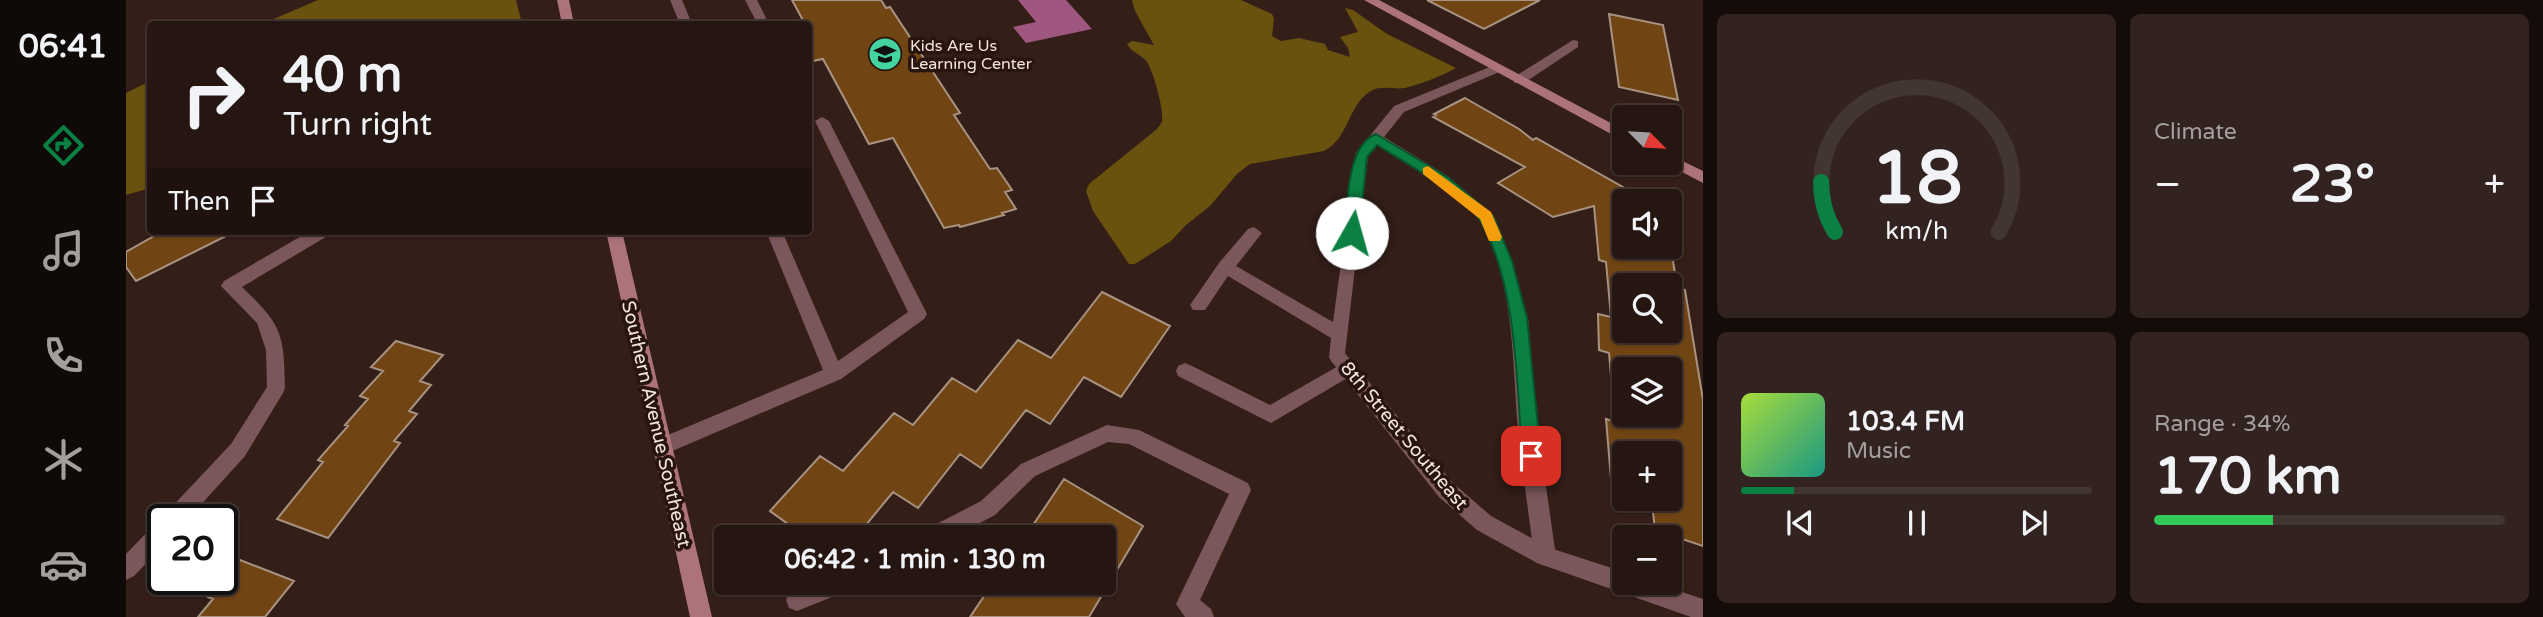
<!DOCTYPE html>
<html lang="en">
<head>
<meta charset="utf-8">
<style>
  body { margin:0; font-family:"Varela Round",sans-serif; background:#322320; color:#f1f3f6; height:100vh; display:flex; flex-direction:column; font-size:26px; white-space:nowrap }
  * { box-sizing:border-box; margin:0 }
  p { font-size:23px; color:#a49f9f }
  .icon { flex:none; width:38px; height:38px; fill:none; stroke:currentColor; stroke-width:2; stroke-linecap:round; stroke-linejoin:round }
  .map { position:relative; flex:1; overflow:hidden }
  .panel { display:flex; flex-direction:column; gap:14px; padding:14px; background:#150c0a; width:840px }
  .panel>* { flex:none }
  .guide { position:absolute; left:21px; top:21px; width:665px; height:214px; border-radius:7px; box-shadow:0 2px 5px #0004,0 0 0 2px #423532; background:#261612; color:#f1f3f6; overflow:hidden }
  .needle { width:46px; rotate:114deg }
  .buttons { position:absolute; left:1486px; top:105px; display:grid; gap:14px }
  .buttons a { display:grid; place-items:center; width:70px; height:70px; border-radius:7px; background:#261612; box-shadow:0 2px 5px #0004,0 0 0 2px #423532; font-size:35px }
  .speed { position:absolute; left:21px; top:504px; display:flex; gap:14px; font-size:35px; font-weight:700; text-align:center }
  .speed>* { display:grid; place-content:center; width:91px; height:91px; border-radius:50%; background:#261612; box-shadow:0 2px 5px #0004,0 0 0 2px #423532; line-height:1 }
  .speed .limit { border:4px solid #111; border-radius:10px; background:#fff; color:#111 }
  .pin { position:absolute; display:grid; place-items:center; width:60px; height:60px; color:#fff; margin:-30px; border-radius:14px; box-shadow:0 4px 10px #0006 }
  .me { position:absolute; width:77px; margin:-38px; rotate:7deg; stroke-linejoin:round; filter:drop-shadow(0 0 5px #0008) }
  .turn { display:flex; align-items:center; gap:24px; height:147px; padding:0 21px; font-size:32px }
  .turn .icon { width:91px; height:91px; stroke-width:2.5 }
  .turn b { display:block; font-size:49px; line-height:60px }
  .then { display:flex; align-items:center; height:66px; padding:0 21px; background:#0003; gap:14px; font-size:26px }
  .big { font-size:52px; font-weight:700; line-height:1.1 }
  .panel .tile { flex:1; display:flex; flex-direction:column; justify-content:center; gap:10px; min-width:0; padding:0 24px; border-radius:10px; background:#322320 }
  .panel .dial { align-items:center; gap:0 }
  .dial svg { height:182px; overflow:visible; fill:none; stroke:#423532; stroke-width:7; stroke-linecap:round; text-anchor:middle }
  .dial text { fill:#f1f3f6; stroke:none }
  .song { display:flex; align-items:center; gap:21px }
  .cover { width:84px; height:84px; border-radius:10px; background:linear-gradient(135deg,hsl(80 70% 55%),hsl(170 70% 35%)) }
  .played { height:7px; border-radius:4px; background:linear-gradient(90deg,#0b8043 15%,#423532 15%) }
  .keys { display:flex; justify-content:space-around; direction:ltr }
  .heat { display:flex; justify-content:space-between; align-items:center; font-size:38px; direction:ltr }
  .charge { height:10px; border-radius:5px; background:linear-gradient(90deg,#34c759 34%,#423532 0) }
  .panel .tiles { flex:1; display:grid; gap:14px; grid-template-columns:repeat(2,1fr) }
  .trip { position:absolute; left:588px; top:525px; width:402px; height:70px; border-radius:7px; background:#261612; box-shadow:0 2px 5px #0004,0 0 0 2px #423532; font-weight:700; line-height:70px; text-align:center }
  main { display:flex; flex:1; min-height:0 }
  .tab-bar { display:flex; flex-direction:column; width:126px; justify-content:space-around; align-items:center; background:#0f0907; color:#a49f9f }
  .tab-bar .icon { width:49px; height:49px }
  .tab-bar .active { color:#0b8043 }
  .tab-bar b { font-size:32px; color:#f1f3f6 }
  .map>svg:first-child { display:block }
  .forest { fill:#69520d }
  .water { fill:#9f577f }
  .building { fill:#714414; stroke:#a89382; stroke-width:2; fill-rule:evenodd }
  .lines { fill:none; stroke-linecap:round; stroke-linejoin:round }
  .lane { fill:#7b575b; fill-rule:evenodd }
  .street { fill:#7b575b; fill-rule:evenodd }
  .secondary { fill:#ac7379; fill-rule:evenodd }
  .route { fill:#0b8043; stroke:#07532c; stroke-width:2 }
  .slow { fill:#f59e0b }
  .labels { text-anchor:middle; stroke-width:7; stroke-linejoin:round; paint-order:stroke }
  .far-poi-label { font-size:16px; fill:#f3e4df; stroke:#29150f; text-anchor:start }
  .street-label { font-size:19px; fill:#f3e4df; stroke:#29150f }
</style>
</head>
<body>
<main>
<nav class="tab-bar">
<b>06:41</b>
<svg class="icon active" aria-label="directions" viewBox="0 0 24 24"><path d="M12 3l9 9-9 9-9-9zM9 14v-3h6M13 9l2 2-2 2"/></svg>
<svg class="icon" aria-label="music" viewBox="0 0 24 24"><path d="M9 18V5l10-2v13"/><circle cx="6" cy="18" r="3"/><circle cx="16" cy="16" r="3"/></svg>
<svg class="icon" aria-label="phone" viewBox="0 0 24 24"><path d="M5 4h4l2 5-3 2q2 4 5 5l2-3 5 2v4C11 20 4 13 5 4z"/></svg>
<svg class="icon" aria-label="climate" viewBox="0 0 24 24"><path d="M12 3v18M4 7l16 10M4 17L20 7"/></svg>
<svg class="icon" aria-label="car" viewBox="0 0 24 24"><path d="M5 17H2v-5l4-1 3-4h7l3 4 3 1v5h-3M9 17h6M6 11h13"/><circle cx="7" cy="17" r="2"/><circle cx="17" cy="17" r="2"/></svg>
</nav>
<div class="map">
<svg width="1577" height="617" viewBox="0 0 1577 617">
  <rect width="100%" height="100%" fill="#331e18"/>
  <path class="forest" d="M192,0H390L396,24H136Z
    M1006,0H1115L1146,14L1148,19L1146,36L1155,41L1173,38L1199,44L1202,50L1224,57L1222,48L1214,37L1232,32L1219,8L1227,10L1261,34L1330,68C1316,76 1295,84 1279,88C1267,90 1254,84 1243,92C1221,108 1223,138 1198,151L1124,164L1111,174L1084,206L1060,225L1045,241L1009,264H1003L967,211L960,191L963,184L1031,129L1036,122C1038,110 1028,73 1021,62C1016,55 1006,53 1001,44L1006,41L1028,45L1009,11Z
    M24,81V188L0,195V93Z"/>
  <path class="water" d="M892,0H940L966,29L900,43L887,27L910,22Z"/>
  <path class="building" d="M666,0H755L760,8L764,7L834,113L828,115L864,169L871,168L886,190L879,192L890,209L876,213L878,215L834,227L833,225L818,228L767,138L743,144L697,59L682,62V24H679Z
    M1301,0H1414L1358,29Z
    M1483,14L1537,25L1552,100L1493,87Z
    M1339,98L1393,129L1407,140L1410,138L1511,195L1516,201H1498V247H1544V241L1551,287L1559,290L1577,400V546L1529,530L1526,504L1511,499H1544V453H1498V495L1486,491L1480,419L1489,422L1483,353L1473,350L1472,314L1485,317L1480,262L1473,260L1468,206L1427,217L1372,183L1399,167L1307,117L1310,115L1308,114ZM1498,285H1544V331H1498ZM1498,369H1544V415H1498Z
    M37,231H110L10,281L0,267V252Z
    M976,292L1044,326L995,397L958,377L924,424L900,410L855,468L834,454L792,508L767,492L730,537H680L644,511L694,456L717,471L768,413L787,425L826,378L850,392L892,340L925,358Z
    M270,341L317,355L294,381L305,385L283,411L291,414L268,441L274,443L202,538L151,519L197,462L192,460L222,426L219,425L242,399L234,396L257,371L245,367Z
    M938,479L1017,526L963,617H844L867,583H978V537H899Z
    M114,560L168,581L139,617H72L87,599L82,597Z"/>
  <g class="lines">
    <path class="lane" d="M544,0H556L566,24H554Z
      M619,0H631L640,18L638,21H630Z
      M1447,40L1452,41V47L1398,83H1388V77Z
      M1371,64L1378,68L1376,71L1278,112L1258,137L1323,177L1368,216L1386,261L1402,318L1412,431L1430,556L1427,563L1419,566L1411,563L1408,556C1403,514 1396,471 1392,429C1386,362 1389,282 1354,221C1341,199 1275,161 1251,145L1242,157L1218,362L1212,364L1206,362L1203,357L1205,338L1102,276L1079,310H1067L1064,305L1093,263L1122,229L1128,227L1136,233L1110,266L1207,322L1230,153L1268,106Z
      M696,117L703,121L801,314L798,319L715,379L544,452L537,455L530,452L527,446L530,440L697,370L640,231H656L712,361L782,312L689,121Z
      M1221,361L1228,364L1230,369L1228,374L1145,423L1052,376L1050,371L1052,366L1059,363L1066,366L1144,405Z
      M981,425L1013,430L1122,483L1125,490L1074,600L1085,609L1088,617H1059L1050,604L1103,494L1003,444L982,442L909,476L869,515L827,537H796L799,530L855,501L895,464Z
      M687,583H724L721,591L671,611L663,608L660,600L663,592Z"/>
    <path class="street" d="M184,231H205L203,235L116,287C156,325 158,333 159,388L157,393L119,456L61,520L37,521L40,513L105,444L141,387L140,350L131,323L95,286L98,281Z
      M1212,350L1218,352L1327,483L1365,516L1424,548L1498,572V583H1529L1577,599V617H1565L1411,563L1351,530L1313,497L1206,362L1203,357L1206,352Z
      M37,521V546L8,576L0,580V554L29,524Z"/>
    <path class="secondary" d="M431,0H443L448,24H436Z
      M1238,0H1253L1498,130V141Z
      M1544,155L1577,171V183L1539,163H1544Z
      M480,231H496L586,617H564Z"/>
  </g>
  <path class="route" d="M1250,134L1323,178L1367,216L1386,261L1401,318L1415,456L1412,461L1405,464L1399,461L1396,456C1391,385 1391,283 1354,220C1341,197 1276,161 1251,145L1241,157L1233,233L1226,238L1218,233C1222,206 1220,145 1250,134Z"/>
  <path class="slow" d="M1302,166L1365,212L1376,237L1374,241H1363L1354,219L1297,174V168Z"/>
  <defs>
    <symbol id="school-disc" viewBox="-11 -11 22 22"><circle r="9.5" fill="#43d4a0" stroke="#29150f"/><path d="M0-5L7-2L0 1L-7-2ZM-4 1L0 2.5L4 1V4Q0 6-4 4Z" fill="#111"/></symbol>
  </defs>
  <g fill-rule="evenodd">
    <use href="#school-disc" x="740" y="35" width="38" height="38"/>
  </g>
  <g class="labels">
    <g class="far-poi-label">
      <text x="784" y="51">Kids Are Us<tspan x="784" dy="18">Learning Center</tspan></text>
    </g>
    <g class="street-label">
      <text transform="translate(531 424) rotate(77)" y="7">Southern Avenue Southeast</text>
      <text transform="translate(1279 435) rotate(50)" y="7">8th Street Southeast</text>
    </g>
  </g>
</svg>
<div class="buttons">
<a><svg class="needle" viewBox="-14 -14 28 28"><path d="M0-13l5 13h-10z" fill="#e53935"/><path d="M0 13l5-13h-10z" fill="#a49f9f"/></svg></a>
<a><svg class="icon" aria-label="sound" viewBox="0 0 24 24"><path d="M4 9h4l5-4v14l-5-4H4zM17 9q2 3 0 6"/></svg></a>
<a><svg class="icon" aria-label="search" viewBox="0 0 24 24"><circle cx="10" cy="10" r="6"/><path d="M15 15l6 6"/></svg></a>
<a><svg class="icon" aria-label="layers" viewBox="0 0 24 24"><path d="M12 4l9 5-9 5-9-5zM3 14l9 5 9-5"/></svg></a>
<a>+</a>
<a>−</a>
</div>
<div class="speed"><div class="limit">20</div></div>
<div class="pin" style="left:1405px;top:456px;background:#d93025"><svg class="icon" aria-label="arrive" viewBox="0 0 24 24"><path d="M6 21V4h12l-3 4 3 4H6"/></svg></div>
<svg class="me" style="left:1226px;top:233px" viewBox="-20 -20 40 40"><circle r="19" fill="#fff"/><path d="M0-13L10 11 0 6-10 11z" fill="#0b8043"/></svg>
<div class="trip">06:42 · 1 min · 130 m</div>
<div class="guide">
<div class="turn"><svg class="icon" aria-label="right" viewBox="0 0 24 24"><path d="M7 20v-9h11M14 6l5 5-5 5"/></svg><div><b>40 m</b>Turn right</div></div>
<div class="then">Then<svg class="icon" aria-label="arrive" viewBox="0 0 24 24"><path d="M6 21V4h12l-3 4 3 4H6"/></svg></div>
</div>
</div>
<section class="panel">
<div class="tiles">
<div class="tile dial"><svg viewBox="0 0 100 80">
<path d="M14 69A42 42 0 1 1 86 69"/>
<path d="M14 69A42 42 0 0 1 8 47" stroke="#0b8043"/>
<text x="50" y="56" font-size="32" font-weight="700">18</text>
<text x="50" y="72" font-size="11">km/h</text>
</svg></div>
<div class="tile"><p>Climate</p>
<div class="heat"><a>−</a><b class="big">23°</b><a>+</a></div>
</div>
<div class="tile">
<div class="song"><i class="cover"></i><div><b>103.4 FM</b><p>Music</p></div></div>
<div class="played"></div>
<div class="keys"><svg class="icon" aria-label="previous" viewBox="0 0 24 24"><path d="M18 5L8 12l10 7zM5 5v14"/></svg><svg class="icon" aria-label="pause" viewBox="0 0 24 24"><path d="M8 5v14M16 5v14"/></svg><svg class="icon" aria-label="next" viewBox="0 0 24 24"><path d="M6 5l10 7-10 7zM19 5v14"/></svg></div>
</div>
<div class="tile"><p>Range · 34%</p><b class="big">170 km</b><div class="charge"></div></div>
</div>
</section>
</main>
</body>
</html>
